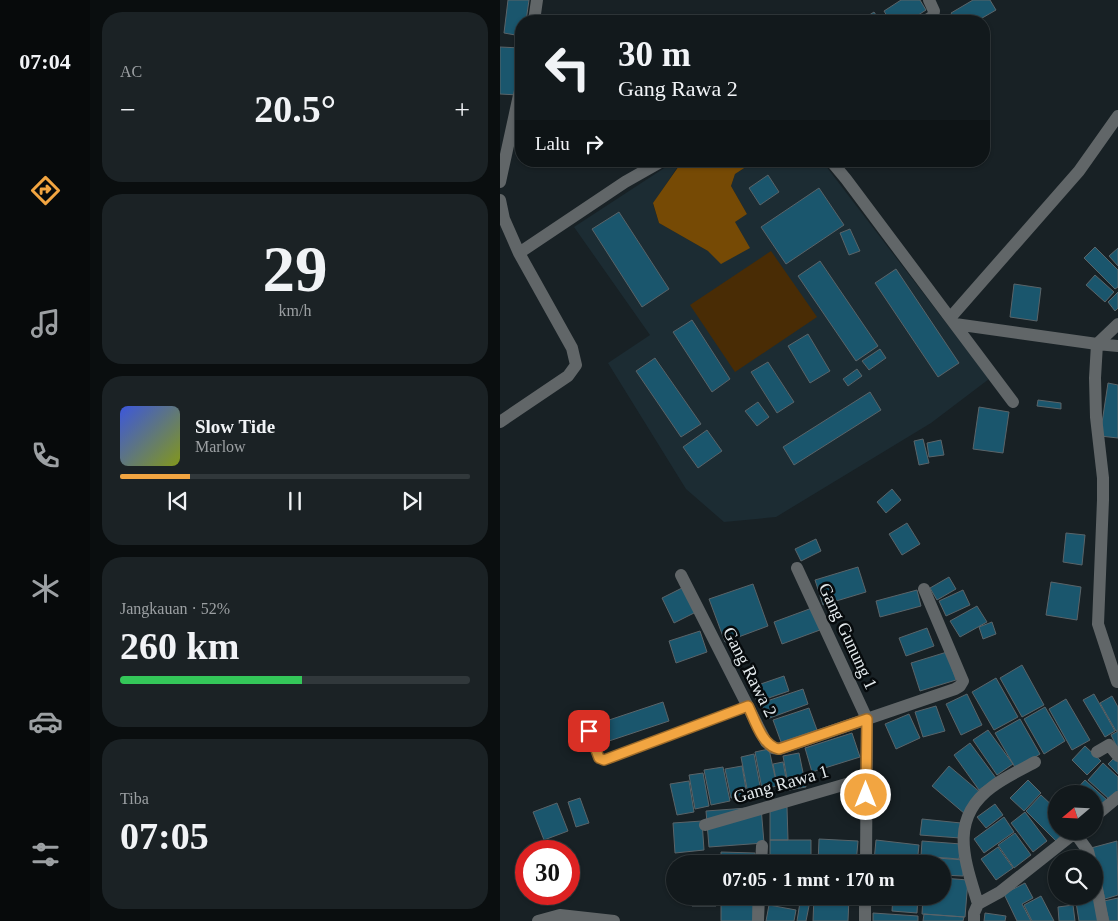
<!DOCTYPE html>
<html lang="id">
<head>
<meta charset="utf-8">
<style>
  body { margin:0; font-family:Georgia,serif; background:#1b2225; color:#f1f3f6; height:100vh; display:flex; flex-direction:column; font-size:19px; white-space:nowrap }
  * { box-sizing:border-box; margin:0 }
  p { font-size:16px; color:#9ca0a3 }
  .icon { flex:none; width:28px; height:28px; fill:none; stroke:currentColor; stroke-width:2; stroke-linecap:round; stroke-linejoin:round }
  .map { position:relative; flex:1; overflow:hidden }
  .sheet { display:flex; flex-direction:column; gap:12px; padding:12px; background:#0a0e0f; width:410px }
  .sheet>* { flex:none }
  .banner { position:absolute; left:15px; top:15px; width:475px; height:152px; border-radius:20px; box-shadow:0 1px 4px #0004,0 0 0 1px #31383b; background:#12191c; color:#f1f3f6; overflow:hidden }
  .needle { width:32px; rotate:251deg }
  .buttons { position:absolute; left:548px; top:785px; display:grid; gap:10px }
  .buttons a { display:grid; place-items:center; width:55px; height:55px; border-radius:50%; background:#12191c; box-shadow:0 1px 4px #0004,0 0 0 1px #31383b; font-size:25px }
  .speed { position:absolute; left:15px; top:840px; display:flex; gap:10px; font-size:25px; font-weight:700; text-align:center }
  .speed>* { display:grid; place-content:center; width:65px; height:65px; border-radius:50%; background:#12191c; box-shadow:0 1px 4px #0004,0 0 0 1px #31383b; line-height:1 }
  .speed .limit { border:8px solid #d22; background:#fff; color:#111 }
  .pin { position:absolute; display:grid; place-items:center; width:42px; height:42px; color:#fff; margin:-21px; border-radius:10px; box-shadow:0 2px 8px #0006 }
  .me { position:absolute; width:55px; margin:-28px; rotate:0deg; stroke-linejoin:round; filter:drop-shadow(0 0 4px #0008) }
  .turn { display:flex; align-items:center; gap:18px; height:105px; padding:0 20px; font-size:22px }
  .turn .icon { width:65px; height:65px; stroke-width:2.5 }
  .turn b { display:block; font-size:35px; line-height:42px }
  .then { display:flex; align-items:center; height:48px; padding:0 20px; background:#0003; gap:10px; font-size:19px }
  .big { font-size:38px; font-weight:700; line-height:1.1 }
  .sheet .widget { flex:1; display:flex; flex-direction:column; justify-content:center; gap:8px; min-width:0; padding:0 18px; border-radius:20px; background:#1b2225 }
  .sheet .dial { align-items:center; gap:0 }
  .dial b { font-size:65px; line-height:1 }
  .song { display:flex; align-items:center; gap:15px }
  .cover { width:60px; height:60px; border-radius:8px; background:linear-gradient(135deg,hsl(230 70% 55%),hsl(70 70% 35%)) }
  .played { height:5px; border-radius:2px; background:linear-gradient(90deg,#f2a541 20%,#31383b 20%) }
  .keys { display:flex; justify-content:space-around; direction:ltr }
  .heat { display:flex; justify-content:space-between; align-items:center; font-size:28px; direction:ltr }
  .charge { height:8px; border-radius:4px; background:linear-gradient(90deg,#34c759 52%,#31383b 0) }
  .trip { position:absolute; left:166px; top:855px; width:285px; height:50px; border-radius:25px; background:#12191c; box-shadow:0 1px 4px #0004,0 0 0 1px #31383b; font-weight:700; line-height:50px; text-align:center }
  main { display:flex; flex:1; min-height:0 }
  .menu { display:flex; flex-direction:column; width:90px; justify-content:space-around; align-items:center; background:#070a0b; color:#9ca0a3 }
  .menu .icon { width:35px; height:35px }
  .menu .on { color:#f2a541 }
  .menu b { font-size:22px; color:#f1f3f6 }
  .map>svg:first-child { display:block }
  .built { fill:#1c2c33; fill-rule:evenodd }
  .green { fill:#492c05 }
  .water { fill:#764a05 }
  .building { fill:#1a566d; stroke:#5a6469 }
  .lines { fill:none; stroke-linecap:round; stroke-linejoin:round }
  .lane { stroke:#616668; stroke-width:6 }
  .street { stroke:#616668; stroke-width:12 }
  .route-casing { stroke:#9d6b2a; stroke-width:12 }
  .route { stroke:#f2a541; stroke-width:9 }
  .labels { text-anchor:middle; stroke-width:5; stroke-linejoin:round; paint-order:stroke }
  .street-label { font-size:18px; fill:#e3e9ec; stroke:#060a0c }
</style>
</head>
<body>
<main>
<nav class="menu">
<b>07:04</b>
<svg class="icon on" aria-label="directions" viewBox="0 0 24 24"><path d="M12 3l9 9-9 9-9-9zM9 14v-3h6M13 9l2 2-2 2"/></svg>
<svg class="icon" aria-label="music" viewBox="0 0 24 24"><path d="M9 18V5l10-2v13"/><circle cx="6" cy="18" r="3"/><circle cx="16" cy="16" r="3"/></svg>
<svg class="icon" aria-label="phone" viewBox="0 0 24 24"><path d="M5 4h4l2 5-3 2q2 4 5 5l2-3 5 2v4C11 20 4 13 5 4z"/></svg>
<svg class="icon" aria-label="climate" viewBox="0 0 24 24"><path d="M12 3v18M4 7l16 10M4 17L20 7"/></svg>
<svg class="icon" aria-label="car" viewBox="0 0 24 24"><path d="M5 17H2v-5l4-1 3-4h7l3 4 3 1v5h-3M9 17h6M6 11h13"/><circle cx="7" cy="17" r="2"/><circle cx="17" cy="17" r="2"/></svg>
<svg class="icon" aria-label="filters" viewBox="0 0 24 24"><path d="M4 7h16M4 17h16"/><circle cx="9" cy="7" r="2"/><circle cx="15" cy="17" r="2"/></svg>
</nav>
<section class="sheet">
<div class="widget"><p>AC</p>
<div class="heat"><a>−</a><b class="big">20.5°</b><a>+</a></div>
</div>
<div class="widget dial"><b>29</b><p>km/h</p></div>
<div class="widget">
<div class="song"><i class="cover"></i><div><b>Slow Tide</b><p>Marlow</p></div></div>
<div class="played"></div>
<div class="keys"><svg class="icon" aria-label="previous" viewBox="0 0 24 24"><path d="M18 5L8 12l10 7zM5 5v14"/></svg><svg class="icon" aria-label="pause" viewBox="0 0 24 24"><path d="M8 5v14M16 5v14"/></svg><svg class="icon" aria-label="next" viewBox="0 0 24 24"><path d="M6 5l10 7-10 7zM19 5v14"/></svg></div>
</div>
<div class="widget"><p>Jangkauan · 52%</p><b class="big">260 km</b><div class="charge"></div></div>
<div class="widget"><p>Tiba</p><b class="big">07:05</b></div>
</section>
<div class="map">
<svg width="618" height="921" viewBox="0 0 618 921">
  <rect width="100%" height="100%" fill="#182125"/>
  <path class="built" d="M175,161H187L180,163L153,204L159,223L208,251L235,222L247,214L231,186L235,174L255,161H322L489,379L431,423L276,517L224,522L186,489L108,363L150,335L74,227ZM268,175L279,192L260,204L249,188ZM319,188L344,225L286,263L262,226ZM119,212L169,289L142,306L93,229ZM350,229L360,251L349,255L340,233ZM375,283L458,363L438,377ZM192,320L230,379L212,391L173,332ZM380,349L386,359L368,370L362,361ZM156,358L200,424L182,437L136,371ZM268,362L294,402L251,373ZM357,369L362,376L348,386L343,379ZM370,392L381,410L294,465ZM258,402L269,417L257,426L245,411ZM207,430L222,451L198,468L183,447Z"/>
  <path class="green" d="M271,251L317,317L235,372L190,305Z"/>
  <path class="water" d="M187,161H255L235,174L231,186L247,214L235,222L250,248L221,264L208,251L159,223L153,203L181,163Z"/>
  <path class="building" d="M8,0H29L26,21H21V36L4,33Z
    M401,0H420L426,10L409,21H390L384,11Z
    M473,0H490L496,10L477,21H456L451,13Z
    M374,12L380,21H360Z
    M0,47L21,48L18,95L0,94Z
    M268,175L279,192L260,205L249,188Z
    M319,188L344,225L286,264L261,227Z
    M119,212L169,289L142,307L92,229Z
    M350,229L360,251L349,255L340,233Z
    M595,247L618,270V287L615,289L584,258Z
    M618,248V266L609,256Z
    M320,261L378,346L356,361L298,276Z
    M396,269L459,363L438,377L375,283Z
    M595,275L614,292L605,302L586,285Z
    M514,284L541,288L537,321L510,317Z
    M618,292V308L615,311L608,302Z
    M192,320L230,379L212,392L173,332Z
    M308,334L330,371L310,383L288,346Z
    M380,349L386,358L369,370L362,361Z
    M155,358L201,424L181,437L136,371Z
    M268,362L294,402L277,413L251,372Z
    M357,369L362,376L348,386L343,379Z
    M608,383L618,385V438L600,436Z
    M370,392L381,410L294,465L283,447Z
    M538,400L561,403V409L537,406Z
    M258,402L269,417L257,426L245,411Z
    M479,407L509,412L503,453L473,449Z
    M207,430L222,451L198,468L183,447Z
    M423,439L429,463L419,465L414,441Z
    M441,440L444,455L429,457L427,443Z
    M392,489L401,500L386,513L377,502Z
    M407,523L420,544L402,555L389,534Z
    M566,533L585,535L582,565L563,562Z
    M316,539L321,551L301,561L295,549Z
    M358,567L366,592L323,605L315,580Z
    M449,577L456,589L437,600L430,588Z
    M551,582L581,587L577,620L546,615Z
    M253,584L268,626L225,642L209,599Z
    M186,586L198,611L174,623L162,598Z
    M417,590L421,606L380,617L376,601Z
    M463,590L470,605L446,616L439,601Z
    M477,606L487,622L460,637L450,621Z
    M312,608L320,630L282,644L274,622Z
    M492,622L496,634L483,639L479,627Z
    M427,628L434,646L406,656L399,638Z
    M200,631L207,652L176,663L169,641Z
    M447,652L456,680L420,691L411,663Z
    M522,665L544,705L522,717L500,678Z
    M284,676L289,691L257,702L252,687Z
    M496,678L518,717L494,730L472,692Z
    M303,689L308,704L267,719L261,703Z
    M467,694L482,725L461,735L446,704Z
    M594,694L615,731L605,737L583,700Z
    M612,696L618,707V730L616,731L600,703Z
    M566,699L590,740L572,750L549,709Z
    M163,702L169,721L109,741L103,722Z
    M436,706L445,731L423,737L415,712Z
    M545,707L565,741L544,754L524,719Z
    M309,708L317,730L281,742L273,720Z
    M409,714L420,738L396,749L385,724Z
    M520,719L540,754L516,769L495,733Z
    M488,730L513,764L497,775L473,740Z
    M618,731V749L611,735Z
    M352,733L360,757L312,772L305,748Z
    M470,743L496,778L479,790L454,755Z
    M585,746L601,761L587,775L572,760Z
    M269,749L277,786L262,789L255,752Z
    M299,753L306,787L289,790L283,756Z
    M254,754L261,791L248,794L241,757Z
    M615,757L618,760V774L608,764Z
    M283,762L288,789L278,790L273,764Z
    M603,763L618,777V791L610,800L588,780Z
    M242,766L247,795L231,798L225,769Z
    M449,766L481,793L465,814L432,786Z
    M223,767L230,801L211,805L204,770Z
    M203,773L209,806L195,809L189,775Z
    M528,780L541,793L524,811L510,798Z
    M585,780L607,800L594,815V794H572Z
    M189,781L194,812L177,815L170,784Z
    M541,795L556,809V831H565L556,841L526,811Z
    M80,798L89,823L76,827L68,802Z
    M57,803L68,831L44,840L33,812Z
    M495,804L503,815L486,828L477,817Z
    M261,807L264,843L209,847L206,811Z
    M270,807H287L288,840H270Z
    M525,812L547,841L533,852L511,823Z
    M504,817L514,832L484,853L474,839Z
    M422,819L461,823L460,838L420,835Z
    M202,821L204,850L175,853L173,823Z
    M515,833L531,855L514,868L498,845Z
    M319,839L358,841L356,864H318Z
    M270,840H311V864H270Z
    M376,840L419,845L417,864L374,861Z
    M422,841L461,844L459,859L421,856Z
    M617,841L618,895L605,899L591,848Z
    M498,847L513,868L496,880L481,859Z
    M221,852L255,853L254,864H221Z
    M585,852L587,859H564V858Z
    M423,857L464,860L463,876L442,875V864H422Z
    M442,878L468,880L465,917L422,914L423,896H442Z
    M525,883L533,898L522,904L531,921H517L504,894Z
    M192,896H216V906H192Z
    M221,896H253V921H221Z
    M269,896H298L297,901Z
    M301,896H311L306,921H297Z
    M314,896L349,898L348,921H313Z
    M393,896H418L417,913L392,911Z
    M541,896L554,921H532L524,905Z
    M575,896H594L598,921H579Z
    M618,898V921H609L604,901Z
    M269,905L296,910L294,921H266Z
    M573,905L575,921H559L558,907Z
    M373,913L418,916V921H373Z
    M485,913L506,916L505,921H484Z
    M424,914L464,917L463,921H423Z"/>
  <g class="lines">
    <path class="lane" d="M89,731L99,758L104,760L248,706"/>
    <path class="street" d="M34,21L37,0
      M425,21L433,16L434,11L429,0
      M331,161L346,179L450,318
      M0,182L21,86
      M0,200L4,219L19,253L72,348L76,365L68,376L0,422
      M19,253L125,182L162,161
      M455,324L597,344L618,346
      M513,402L450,318L579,171L618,116
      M297,568L367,719L366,864
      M181,575L266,742L273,748L279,749L455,689L460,686L463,681L460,674L424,589
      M617,682L598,624L603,500V478L596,417L595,378L597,344L618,324
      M597,752L609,745L618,756
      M594,817L618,797
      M205,825L367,778
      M575,833L588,851L590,859
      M261,864L262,846
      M594,872L603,921
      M478,904C465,861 448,819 492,787C505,777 521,770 535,762
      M38,921L60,915L114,921
      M258,921L259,896
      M365,921V896
      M474,921V913L478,904L500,892L577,831"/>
  </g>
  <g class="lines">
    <defs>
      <path id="route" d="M89,731L99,758L104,760L248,706C255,720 262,746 279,749L367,719L366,795"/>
    </defs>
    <use href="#route" class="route-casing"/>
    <use href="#route" class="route"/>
  </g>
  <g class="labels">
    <g class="street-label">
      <text transform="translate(348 636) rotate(65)" y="6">Gang Gunung 1</text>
      <text transform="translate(250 672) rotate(63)" y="6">Gang Rawa 2</text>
      <text transform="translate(281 784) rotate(-16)" y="6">Gang Rawa 1</text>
    </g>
  </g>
</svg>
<div class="buttons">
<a><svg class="needle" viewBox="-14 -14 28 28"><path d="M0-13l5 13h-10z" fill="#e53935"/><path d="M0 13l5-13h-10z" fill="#9ca0a3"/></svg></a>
<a><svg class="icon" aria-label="search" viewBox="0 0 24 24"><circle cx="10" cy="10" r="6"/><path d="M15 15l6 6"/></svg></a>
</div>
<div class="speed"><div class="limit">30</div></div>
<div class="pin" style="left:89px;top:731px;background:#d93025"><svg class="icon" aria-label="arrive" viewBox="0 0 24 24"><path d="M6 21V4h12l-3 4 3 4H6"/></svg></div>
<svg class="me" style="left:366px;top:795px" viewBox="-20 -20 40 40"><circle r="17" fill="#f2a541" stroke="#fff" stroke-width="3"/><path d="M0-11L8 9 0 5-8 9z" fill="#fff"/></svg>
<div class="trip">07:05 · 1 mnt · 170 m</div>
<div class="banner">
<div class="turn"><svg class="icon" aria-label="left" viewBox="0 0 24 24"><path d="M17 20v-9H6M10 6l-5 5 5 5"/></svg><div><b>30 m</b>Gang Rawa 2</div></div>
<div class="then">Lalu<svg class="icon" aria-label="right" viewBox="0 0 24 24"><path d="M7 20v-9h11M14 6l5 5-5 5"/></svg></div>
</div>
</div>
</main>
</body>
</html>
